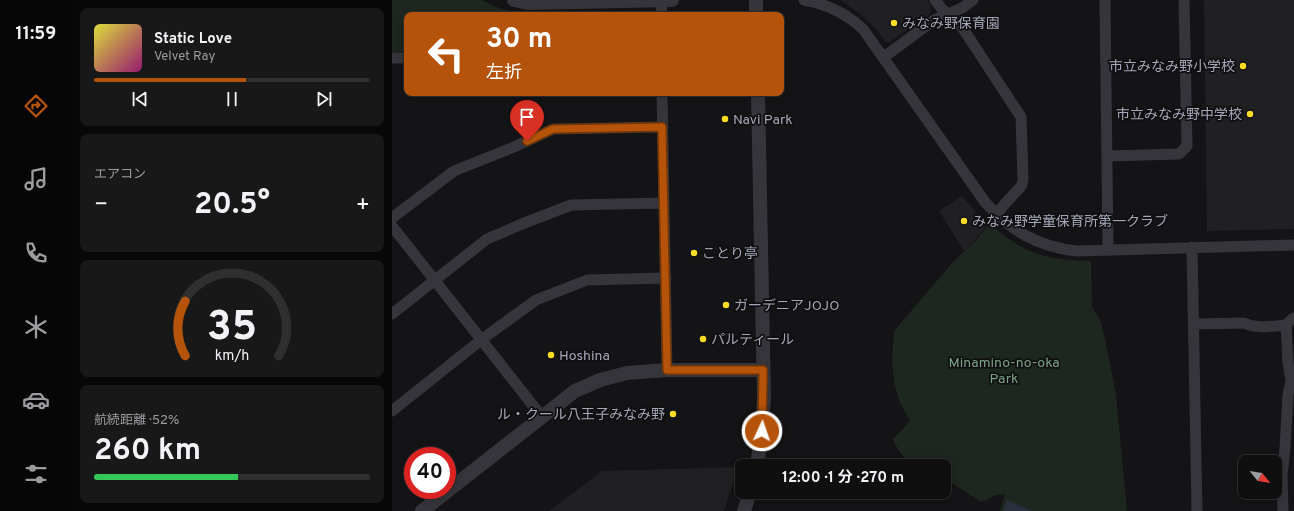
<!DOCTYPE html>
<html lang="ja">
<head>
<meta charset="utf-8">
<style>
  body { margin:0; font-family:Overpass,"Noto Sans JP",sans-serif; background:#181819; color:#f1f3f6; height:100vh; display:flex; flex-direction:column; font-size:15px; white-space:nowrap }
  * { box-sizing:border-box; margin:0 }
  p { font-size:13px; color:#9b9c9f }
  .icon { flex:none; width:22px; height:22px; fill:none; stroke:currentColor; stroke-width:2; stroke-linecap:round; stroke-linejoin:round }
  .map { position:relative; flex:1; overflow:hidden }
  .panel { display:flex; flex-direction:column; gap:8px; padding:8px; background:#080809; width:320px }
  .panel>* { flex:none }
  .guide { position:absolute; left:12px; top:12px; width:380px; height:84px; border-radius:8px; box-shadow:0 2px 10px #0003,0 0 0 1px #2f2f30; background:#b45309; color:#fff; overflow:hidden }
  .needle { width:26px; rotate:120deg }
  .controls { position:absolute; left:846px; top:455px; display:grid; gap:8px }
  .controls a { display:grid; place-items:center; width:44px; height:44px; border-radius:8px; background:#0f0f10; box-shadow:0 2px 10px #0003,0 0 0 1px #2f2f30; font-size:20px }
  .speed { position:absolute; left:12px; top:447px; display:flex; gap:8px; font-size:20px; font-weight:700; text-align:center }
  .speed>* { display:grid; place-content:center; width:52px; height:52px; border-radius:50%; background:#0f0f10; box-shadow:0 2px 10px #0003,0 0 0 1px #2f2f30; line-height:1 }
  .speed .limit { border:6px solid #d22; background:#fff; color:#111 }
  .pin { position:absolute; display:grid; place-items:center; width:34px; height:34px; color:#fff; margin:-41px -17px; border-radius:50% 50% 50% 0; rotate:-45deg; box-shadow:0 0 4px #0007 }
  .pin .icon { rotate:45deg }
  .me { position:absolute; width:44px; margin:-22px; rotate:3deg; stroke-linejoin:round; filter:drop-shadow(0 0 3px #0008) }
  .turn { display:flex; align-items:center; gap:14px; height:84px; padding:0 16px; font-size:18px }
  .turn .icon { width:52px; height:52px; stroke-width:2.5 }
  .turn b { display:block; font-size:28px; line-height:34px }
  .big { font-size:30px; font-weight:700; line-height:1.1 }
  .panel .tile { flex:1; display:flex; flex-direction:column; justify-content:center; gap:6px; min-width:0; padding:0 14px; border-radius:8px; background:#181819 }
  .panel .dial { align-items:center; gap:0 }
  .dial svg { height:104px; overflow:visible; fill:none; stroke:#2f2f30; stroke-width:7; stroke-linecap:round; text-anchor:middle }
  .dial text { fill:#f1f3f6; stroke:none }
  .song { display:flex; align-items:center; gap:12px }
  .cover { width:48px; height:48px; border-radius:6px; background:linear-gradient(135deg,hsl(60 70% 55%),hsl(320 70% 35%)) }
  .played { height:4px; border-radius:2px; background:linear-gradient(90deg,#b45309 55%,#2f2f30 55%) }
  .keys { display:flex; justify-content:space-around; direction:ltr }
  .heat { display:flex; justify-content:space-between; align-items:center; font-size:22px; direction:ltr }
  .charge { height:6px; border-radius:3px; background:linear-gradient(90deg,#34c759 52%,#2f2f30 0) }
  .trip { position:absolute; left:343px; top:459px; width:216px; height:40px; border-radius:8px; background:#0f0f10; box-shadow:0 2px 10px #0003,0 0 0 1px #2f2f30; font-weight:700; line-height:40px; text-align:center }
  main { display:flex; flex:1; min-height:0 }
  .tab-bar { display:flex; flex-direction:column; width:72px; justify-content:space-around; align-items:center; background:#060606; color:#9b9c9f }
  .tab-bar .icon { width:28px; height:28px }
  .tab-bar .active { color:#b45309 }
  .tab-bar b { font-size:18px; color:#f1f3f6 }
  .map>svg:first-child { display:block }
  .built { fill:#202023 }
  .green { fill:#1e2620 }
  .water { fill:#29303b }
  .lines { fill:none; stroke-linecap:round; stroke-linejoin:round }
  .minor { stroke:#35353b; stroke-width:11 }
  .tertiary { stroke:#35353b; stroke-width:14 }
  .route-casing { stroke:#753606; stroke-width:10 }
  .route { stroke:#b45309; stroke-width:7 }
  .poi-dot { fill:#fdde24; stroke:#0f0f11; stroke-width:1.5 }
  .labels { text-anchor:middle; stroke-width:3.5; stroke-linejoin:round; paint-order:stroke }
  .poi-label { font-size:14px; fill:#a5a7b7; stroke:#0f0f11; text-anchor:start }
  .park-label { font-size:14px; fill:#7aa385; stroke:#0f0f11 }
</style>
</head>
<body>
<main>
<nav class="tab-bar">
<b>11:59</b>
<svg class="icon active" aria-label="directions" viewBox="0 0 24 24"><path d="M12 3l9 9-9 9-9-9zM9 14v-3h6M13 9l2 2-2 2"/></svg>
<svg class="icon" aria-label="music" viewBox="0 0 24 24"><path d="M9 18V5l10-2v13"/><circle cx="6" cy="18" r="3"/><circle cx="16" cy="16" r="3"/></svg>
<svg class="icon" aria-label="phone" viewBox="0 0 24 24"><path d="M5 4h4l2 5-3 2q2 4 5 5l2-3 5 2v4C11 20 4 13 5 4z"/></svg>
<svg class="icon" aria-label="climate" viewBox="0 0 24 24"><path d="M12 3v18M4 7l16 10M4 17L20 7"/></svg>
<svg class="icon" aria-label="car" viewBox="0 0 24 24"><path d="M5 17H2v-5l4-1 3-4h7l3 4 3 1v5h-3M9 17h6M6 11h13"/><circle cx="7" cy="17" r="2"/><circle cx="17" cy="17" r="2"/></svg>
<svg class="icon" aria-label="filters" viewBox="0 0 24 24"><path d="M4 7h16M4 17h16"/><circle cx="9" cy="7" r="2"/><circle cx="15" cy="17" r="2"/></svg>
</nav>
<section class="panel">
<div class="tile">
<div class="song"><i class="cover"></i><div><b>Static Love</b><p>Velvet Ray</p></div></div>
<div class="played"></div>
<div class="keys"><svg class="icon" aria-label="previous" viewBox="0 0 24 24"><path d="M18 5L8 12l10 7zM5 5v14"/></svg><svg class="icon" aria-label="pause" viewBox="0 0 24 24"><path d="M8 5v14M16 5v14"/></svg><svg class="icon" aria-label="next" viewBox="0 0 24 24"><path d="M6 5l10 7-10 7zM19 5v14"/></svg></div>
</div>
<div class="tile"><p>エアコン</p>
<div class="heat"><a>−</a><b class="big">20.5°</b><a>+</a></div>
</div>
<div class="tile dial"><svg viewBox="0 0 100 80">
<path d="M14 69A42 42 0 1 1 86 69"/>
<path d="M14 69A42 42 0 0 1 14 27" stroke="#b45309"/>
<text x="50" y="56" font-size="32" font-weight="700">35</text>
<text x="50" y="72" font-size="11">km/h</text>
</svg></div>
<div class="tile"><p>航続距離 · 52%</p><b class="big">260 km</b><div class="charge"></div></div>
</section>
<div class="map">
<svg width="902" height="511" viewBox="0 0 902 511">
  <rect width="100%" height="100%" fill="#141416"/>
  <path class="built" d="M448,0H535L539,6L538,14L498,42H494L484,29L467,13Z
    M812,0H902V229L815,231Z
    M570,196L595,225L583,240L572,251L547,211Z
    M346,467L332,511H157L210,471Z"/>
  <path class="green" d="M0,0H89L110,9L140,15H15V51L0,52Z
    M598,223C630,254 655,260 699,261L700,307L708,320L713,339L724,394L735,511H608L613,494L603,495L595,500L589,502L552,478V466H534L525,460L514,459C508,453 504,447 501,439L518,421L508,403L502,382L500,358L502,331L560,263L584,240Z"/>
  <path class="water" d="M615,500L640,511H611Z"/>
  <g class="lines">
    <path class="minor" d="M269,0L270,15
      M412,0C435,4 454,13 471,29L593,202C619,231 646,247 685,251L902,245
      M543,0L550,9L568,24L629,117L631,180L630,185L604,214
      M713,0L716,249
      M492,57L542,20L570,8L581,0
      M0,58H15
      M270,93L275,370
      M715,156L787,154L795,146L792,0
      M0,218L62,171L122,147L161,129L271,127
      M0,226L150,417
      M800,247L805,511
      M0,314L95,239L130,224L179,205L272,203
      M802,324L852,323C865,329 880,326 894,325L900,319L902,318
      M0,411L89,340L144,300L195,280L274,278
      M891,511L890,476L893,448L896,395L899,380L896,363L894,325"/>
    <path class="tertiary" d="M122,0L136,3L280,0
      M364,0V15
      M365,466L370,431L372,398L366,93
      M30,511L183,391L208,380L235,373L275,370H371
      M352,511L358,492"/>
  </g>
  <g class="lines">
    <defs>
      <path id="route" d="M135,141L161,129L270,127L275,370H371L370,431"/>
    </defs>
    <use href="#route" class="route-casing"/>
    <use href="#route" class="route"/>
  </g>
  <g class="poi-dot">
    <circle cx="502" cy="23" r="4"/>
    <circle cx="851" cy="66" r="4"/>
    <circle cx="858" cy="114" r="4"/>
    <circle cx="333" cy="119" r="4"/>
    <circle cx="572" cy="221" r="4"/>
    <circle cx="302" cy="253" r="4"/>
    <circle cx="334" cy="305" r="4"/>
    <circle cx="311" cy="339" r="4"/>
    <circle cx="159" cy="355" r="4"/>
    <circle cx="281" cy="414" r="4"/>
  </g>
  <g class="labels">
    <g class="poi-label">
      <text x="510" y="28">みなみ野保育園</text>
      <text x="843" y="71" text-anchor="end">市立みなみ野小学校</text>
      <text x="850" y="119" text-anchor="end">市立みなみ野中学校</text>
      <text x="341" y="124">Navi Park</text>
      <text x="580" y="226">みなみ野学童保育所第一クラブ</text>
      <text x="310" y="258">ことり亭</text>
      <text x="342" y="310">ガーデニアJOJO</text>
      <text x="319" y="344">パルティール</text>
      <text x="167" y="360">Hoshina</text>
      <text x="273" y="419" text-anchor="end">ル・クール八王子みなみ野</text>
    </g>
    <g class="park-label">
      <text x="612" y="367">Minamino-no-oka<tspan x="612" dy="16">Park</tspan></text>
    </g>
  </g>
</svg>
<div class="controls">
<a><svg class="needle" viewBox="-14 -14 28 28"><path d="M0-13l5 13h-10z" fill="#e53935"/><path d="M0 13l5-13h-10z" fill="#9b9c9f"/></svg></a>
</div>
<div class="speed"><div class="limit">40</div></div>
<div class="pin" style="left:135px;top:141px;background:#d93025"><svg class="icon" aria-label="arrive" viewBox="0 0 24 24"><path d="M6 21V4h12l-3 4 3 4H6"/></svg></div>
<svg class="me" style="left:370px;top:431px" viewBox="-20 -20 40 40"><circle r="17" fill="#b45309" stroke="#fff" stroke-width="3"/><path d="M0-11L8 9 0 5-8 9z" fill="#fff"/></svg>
<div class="trip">12:00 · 1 分 · 270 m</div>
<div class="guide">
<div class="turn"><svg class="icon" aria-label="left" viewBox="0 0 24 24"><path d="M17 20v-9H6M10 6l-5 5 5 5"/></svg><div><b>30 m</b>左折</div></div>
</div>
</div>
</main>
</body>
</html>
